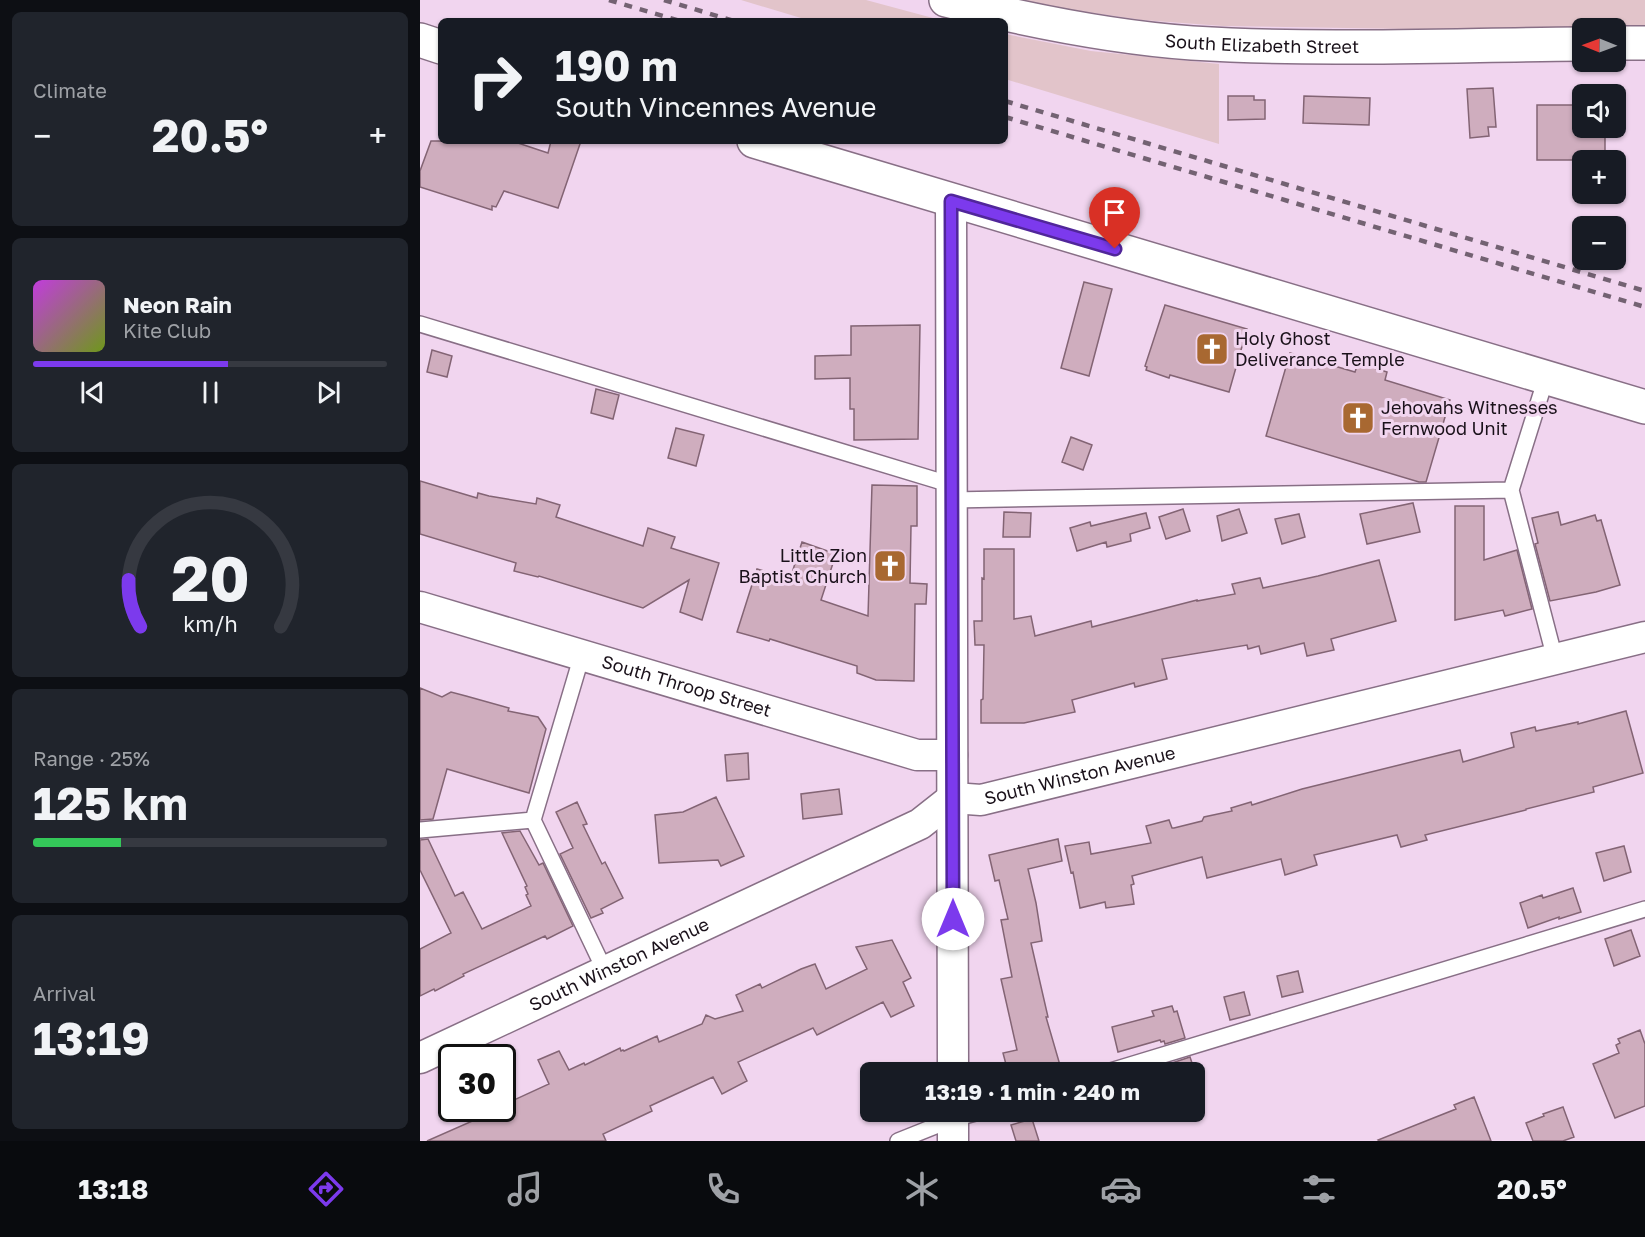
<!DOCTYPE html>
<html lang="en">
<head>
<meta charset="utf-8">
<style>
  body { margin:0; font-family:"Golos Text",sans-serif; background:#20242c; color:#f1f3f6; height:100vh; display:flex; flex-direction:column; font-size:22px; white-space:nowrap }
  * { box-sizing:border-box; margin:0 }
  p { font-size:20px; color:#9ea1a6 }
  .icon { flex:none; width:33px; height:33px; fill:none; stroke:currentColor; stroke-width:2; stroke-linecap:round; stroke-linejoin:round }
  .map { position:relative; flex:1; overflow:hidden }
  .side { display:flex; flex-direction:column; gap:12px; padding:12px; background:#0d0f14; width:420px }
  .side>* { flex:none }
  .top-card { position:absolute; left:18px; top:18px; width:570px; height:126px; border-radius:9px; box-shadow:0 2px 4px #0004; background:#171b24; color:#f1f3f6; overflow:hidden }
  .needle { width:39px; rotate:271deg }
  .controls { position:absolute; left:1152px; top:18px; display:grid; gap:12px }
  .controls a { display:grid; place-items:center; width:54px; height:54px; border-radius:9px; background:#171b24; box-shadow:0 2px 4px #0004; font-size:30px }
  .speed { position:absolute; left:18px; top:1044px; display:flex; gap:12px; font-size:30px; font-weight:700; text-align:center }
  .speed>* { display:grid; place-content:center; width:78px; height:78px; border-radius:50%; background:#171b24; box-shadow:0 2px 4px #0004; line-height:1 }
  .speed .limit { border:3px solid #111; border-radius:9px; background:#fff; color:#111 }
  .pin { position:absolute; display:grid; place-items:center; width:51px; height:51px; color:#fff; margin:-62px -26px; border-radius:50% 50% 50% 0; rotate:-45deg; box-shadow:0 0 6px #0007 }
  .pin .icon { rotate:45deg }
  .me { position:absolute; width:66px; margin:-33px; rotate:0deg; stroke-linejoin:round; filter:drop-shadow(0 0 4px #0008) }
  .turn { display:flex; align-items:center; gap:21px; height:126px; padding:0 18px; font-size:27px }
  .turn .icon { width:78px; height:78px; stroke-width:2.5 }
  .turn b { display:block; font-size:42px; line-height:51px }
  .big { font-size:45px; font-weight:700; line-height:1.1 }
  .side .tile { flex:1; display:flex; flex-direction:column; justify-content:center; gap:9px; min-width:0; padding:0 21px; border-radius:9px; background:#20242c }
  .side .dial { align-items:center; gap:0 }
  .dial svg { height:156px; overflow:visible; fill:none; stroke:#363941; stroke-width:7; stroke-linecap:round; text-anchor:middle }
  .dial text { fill:#f1f3f6; stroke:none }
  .song { display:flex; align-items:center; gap:18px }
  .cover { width:72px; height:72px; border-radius:9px; background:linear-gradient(135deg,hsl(290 70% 55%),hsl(80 70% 35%)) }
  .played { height:6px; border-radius:3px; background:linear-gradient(90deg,#7c3aed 55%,#363941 55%) }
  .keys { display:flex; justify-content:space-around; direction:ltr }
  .heat { display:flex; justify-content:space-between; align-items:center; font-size:33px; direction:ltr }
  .charge { height:9px; border-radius:4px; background:linear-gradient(90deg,#34c759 25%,#363941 0) }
  .trip { position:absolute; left:440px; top:1062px; width:345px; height:60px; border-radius:9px; background:#171b24; box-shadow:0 2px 4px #0004; font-weight:700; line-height:60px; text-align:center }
  .menu { display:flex; height:96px; justify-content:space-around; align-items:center; background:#090b0e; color:#9ea1a6 }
  .menu .icon { width:42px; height:42px }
  .menu .selected { color:#7c3aed }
  .menu b { font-size:27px; color:#f1f3f6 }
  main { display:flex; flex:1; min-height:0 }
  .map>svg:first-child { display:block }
  .green { fill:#e2c4ca }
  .building { fill:#cfadbe; stroke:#836474; stroke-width:1.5 }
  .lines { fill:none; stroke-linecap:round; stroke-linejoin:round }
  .lane-casing { stroke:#886f86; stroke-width:18 }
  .street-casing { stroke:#886f86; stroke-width:33 }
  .secondary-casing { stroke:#886f86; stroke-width:36 }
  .lane { stroke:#fff; stroke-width:15 }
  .street { stroke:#fff; stroke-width:30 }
  .secondary { stroke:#fff; stroke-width:33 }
  .rail { stroke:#736272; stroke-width:4.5; stroke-dasharray:8 8; stroke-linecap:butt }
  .route-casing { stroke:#51269a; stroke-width:15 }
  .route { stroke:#7c3aed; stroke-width:10 }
  .labels { text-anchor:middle; stroke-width:6; stroke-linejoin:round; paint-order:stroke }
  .street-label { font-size:18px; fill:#1a111a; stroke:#f1d5ef }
  .poi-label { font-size:18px; fill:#1a111a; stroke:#f1d5ef; text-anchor:start }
</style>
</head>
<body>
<main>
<section class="side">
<div class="tile"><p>Climate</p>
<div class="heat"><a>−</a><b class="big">20.5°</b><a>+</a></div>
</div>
<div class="tile">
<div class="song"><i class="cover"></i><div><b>Neon Rain</b><p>Kite Club</p></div></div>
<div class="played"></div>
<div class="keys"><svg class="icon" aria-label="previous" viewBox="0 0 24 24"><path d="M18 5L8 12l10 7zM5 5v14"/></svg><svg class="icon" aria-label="pause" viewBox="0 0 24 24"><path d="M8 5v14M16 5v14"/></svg><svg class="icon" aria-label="next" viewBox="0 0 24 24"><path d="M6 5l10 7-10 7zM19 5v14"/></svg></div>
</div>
<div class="tile dial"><svg viewBox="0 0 100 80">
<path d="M14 69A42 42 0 1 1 86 69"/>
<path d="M14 69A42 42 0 0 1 8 45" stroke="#7c3aed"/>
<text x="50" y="56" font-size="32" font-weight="700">20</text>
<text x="50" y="72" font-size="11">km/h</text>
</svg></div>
<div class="tile"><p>Range · 25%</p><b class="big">125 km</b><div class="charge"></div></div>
<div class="tile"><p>Arrival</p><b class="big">13:19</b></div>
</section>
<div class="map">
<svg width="1225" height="1141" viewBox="0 0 1225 1141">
  <rect width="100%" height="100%" fill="#f1d5ef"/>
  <path class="green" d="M321,0H446L524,21H391Z
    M603,0H1225V29L1162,28L1050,30L803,26L722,20L653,10Z
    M585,34L671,51L799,64V144L585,79Z"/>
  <path class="building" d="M1073,88L1076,127H1068L1069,136L1050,138L1047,89Z
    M808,96H834V100H845V119L808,120Z
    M884,96L950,98L949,125L883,123Z
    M1117,105H1162V128H1185V160H1117Z
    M11,141H92L128,153L131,141H161L138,208L84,191L76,207L72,206V210L0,187V171Z
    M664,282L692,289L669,376L641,368Z
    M745,305L827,329L809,392L750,375L749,378L726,370L727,367L725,366Z
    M500,325L498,439L434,440V409H430V378L395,379V356L431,355V326Z
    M12,350L32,356L27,377L7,372Z
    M870,353L935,372L938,363L967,372L965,380L1030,400L1006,482H999L846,436Z
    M176,389L199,395L193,419L171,413Z
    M256,428L284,435L276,466L248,458Z
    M651,437L672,445L663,470L642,462Z
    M0,481L57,498L58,493L69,496L116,504L117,498L140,505L136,517L223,546L228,528L255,537L251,548L299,563L282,620L260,612L269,580L223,608L119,576L118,577L94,571L96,563L0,534Z
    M452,485L497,486V526H491L490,583L507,584L506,604H495L494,681L456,680L437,673V666L350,639L349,641L317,632L337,569L370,579L382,542L416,554L401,600L448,616Z
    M993,503L1000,532L947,544L940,514Z
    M1035,506H1064V560L1097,550L1112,609L1085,616L1083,610L1035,620Z
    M763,509L770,531L746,539L739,517Z
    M819,509L827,533L802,541L797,516Z
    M584,512L611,513L610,537H583Z
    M1138,512L1141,525L1175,515L1177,521L1181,520L1200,585L1176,592L1130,601L1115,544L1118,543L1112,518Z
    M726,513L730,528L710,534L711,541L687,547L686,542L657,551L650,528L670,522L671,526Z
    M879,514L885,537L862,544L855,519Z
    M564,549H594V619L611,616L615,636L671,621L672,627L777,600V601L815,594L812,584L840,578L843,588L898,576L959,560L976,621L911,639L914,650L887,656L884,643L841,654L839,646L828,649L827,645L742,659L747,679L715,687L714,683L652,700L655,712L604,723H561V700L563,699L564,645H555L554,621H562V578L564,579Z
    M0,688L22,697L31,692L46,696L89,708L88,711L118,717L126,729L109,793L27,769L13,819L0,820Z
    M1206,711L1223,773L1173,787L1174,792L1106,809V810L1005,835L1007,840L981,847L977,835L894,855L897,865L865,875L861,859L787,878L782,857L712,876L714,884L711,885L714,904L686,908L685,902L660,908L653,872L651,873L645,846L669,842L671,854L731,843L726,826L749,820L752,828H754L782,821L784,817L812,811L811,808L831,802L832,805L882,789L1040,750L1043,762L1094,747L1091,733L1115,727L1116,731L1158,722V724Z
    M328,753L329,779L307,781L305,755Z
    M419,789L422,814L383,819L381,794Z
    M296,797L324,856L301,866L298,860L239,863L235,815L263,812Z
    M157,802L167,824L163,825L182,864L185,862L203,898L181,909L183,913L171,918L140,854L153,848L136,812Z
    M100,831L119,865L123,863L153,926L127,939L125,936L43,974L44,976L15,991L14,989L0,996V949L31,933L0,870V840L8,839L35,896L43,892L62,929L111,906L106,895L108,894L105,887L107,886L82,833Z
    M638,839L642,861L608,869L616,903L622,941L611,943L628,1017H626L642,1072H588L583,1053L597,1050L581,979L592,977L581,920L588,919L579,880L575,881L569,855Z
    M1204,846L1211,872L1184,881L1176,853Z
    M1153,888L1161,912L1139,919V917L1108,928L1100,903L1122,895L1123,898Z
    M1211,930L1220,956L1194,966L1185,939Z
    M472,940L491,978L483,982L494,1006L471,1017L463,1002L397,1035L393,1028L318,1062L327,1081L302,1094L293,1077L230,1106L232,1111L183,1134L186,1141H7L82,1108L83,1105L129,1084L118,1060L139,1051L149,1070L164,1063L165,1065L200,1048L201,1051L203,1050L204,1051L237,1036L239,1042L282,1024L286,1015L295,1019L323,1011L316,995L340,984L342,988L381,969L395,964L406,989L447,969L436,947Z
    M878,971L883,992L862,997L857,976Z
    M824,992L830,1015L810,1020L804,997Z
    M752,1006L754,1012L757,1011L765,1038L745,1044L744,1041L741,1042L740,1040L698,1052L692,1027L734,1016L732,1011Z
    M1220,1030L1225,1044V1106L1195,1118L1173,1064L1199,1053L1196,1045L1200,1043L1198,1039Z
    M770,1057L775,1072H755L752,1063Z
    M1054,1097L1071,1141H959L958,1140L1036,1109L1034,1105Z
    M1143,1107L1154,1137L1143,1141H1113L1106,1123L1124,1116L1123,1114Z
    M612,1119L619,1141H596L591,1125Z"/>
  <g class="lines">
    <defs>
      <path id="lane" d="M0,324L532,485
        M1126,378L1091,490L1135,659
        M532,500L1091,490
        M162,655L113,820L185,971
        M0,830L113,820
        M687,1072L1225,909
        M478,1141L533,1119L559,1112"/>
      <g id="street">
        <path d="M531,201L533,1072"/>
        <path id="s1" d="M0,607L497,755H532"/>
        <path id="s2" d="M0,1058L500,824L533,798L561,800L1225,637"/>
        <path d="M533,1141V1112"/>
      </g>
      <g id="secondary">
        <path id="s3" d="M526,0C606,20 689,37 772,43C902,51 1032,45 1162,44"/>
        <path d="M0,40L21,47"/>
        <path d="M1196,43H1225"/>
        <path d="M334,141L1225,407"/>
      </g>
    </defs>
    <use href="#lane" class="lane-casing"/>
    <use href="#street" class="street-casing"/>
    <use href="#secondary" class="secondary-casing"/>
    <use href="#lane" class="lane"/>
    <use href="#street" class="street"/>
    <use href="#secondary" class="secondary"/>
    <path class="rail" d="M189,0L260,21
      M244,0L314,21
      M585,101L1225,291
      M585,117L1225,307"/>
  </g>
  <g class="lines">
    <defs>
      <path id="route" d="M533,919L531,201L695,249"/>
    </defs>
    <use href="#route" class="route-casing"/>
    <use href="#route" class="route"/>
  </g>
  <defs>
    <symbol id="church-square" viewBox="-11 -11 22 22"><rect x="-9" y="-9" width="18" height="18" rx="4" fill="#a86831" stroke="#f1d5ef"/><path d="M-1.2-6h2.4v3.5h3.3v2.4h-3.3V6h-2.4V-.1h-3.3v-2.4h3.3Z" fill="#fff"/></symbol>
  </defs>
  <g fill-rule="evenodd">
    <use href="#church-square" x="773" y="330" width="38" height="38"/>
    <use href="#church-square" x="919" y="399" width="38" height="38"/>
    <use href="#church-square" x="451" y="547" width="38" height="38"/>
  </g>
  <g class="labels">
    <g class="street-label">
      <text dy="6" stroke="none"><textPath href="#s3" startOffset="320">South Elizabeth Street</textPath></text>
      <text dy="6" stroke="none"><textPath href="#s1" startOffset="278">South Throop Street</textPath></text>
      <text dy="6" stroke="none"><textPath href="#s2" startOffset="724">South Winston Avenue</textPath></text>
      <text dy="6" stroke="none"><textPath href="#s2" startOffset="220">South Winston Avenue</textPath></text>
    </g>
    <g class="poi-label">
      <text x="815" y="345">Holy Ghost<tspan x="815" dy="21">Deliverance Temple</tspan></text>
      <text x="961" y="414">Jehovahs Witnesses<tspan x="961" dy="21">Fernwood Unit</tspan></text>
      <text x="447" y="562" text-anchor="end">Little Zion<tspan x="447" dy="21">Baptist Church</tspan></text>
    </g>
  </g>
</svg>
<div class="controls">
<a><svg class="needle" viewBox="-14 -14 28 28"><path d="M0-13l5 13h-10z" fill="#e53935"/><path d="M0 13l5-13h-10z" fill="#9ea1a6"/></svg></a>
<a><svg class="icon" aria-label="sound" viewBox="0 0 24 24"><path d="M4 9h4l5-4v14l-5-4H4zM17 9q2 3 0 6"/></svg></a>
<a>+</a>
<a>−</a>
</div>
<div class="speed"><div class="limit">30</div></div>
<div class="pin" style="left:695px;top:249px;background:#d93025"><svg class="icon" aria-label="arrive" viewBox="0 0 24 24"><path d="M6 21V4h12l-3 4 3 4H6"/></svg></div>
<svg class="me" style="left:533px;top:919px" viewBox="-20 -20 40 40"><circle r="19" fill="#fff"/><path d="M0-13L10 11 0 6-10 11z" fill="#7c3aed"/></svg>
<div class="trip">13:19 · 1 min · 240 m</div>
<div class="top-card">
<div class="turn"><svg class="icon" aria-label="right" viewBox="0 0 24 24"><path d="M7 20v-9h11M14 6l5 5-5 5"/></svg><div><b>190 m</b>South Vincennes Avenue</div></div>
</div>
</div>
</main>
<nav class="menu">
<b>13:18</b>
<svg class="icon selected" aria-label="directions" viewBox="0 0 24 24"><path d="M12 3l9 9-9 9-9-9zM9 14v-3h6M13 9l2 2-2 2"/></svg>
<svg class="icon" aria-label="music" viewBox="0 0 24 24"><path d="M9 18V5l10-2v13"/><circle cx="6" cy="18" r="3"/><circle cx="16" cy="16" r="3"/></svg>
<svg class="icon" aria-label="phone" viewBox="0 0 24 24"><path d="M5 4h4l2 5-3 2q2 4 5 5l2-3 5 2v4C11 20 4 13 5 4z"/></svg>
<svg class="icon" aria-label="climate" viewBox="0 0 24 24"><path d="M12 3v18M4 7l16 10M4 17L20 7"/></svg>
<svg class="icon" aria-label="car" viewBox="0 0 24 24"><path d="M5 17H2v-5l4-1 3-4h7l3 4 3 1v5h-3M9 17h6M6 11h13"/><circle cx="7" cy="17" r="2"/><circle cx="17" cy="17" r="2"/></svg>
<svg class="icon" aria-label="filters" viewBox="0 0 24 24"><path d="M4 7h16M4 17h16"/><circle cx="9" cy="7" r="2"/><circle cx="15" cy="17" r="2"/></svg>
<b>20.5°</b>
</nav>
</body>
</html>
